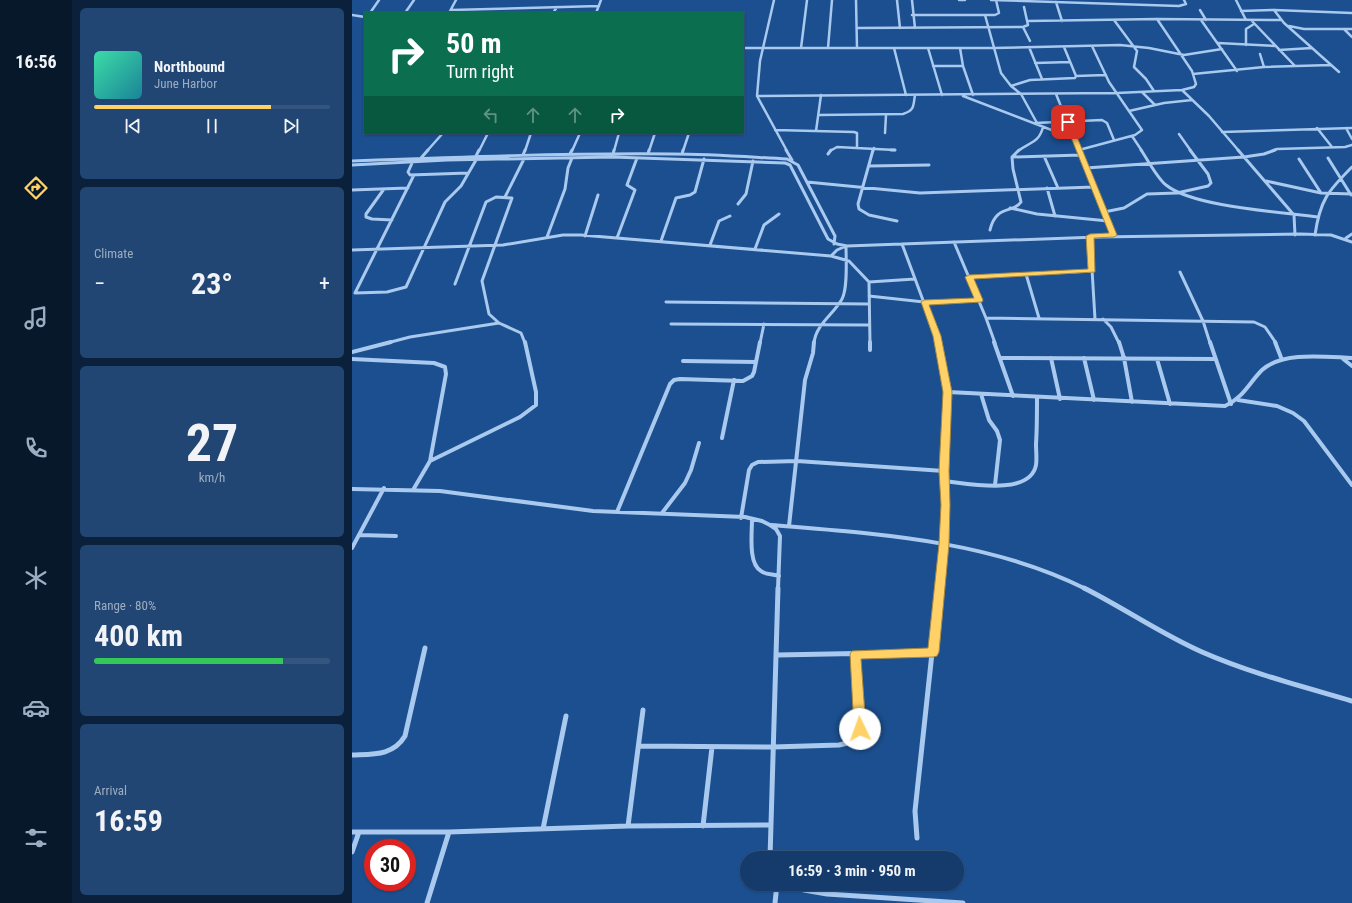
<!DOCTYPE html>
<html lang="en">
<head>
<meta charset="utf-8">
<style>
  body { margin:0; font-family:"Roboto Condensed",sans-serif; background:#214673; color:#f1f3f6; height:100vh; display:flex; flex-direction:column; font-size:15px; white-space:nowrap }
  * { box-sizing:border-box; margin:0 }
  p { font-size:13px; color:#9dadc1 }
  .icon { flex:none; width:22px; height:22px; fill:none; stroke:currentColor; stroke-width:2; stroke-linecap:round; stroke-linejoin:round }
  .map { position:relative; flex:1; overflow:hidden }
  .drawer { display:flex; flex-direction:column; gap:8px; padding:8px; background:#0b203b; width:280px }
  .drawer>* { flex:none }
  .hud { position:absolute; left:12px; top:12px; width:380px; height:122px; border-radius:0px; box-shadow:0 1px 3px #0004,0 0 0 1px #33557e; background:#0b6e4f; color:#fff; overflow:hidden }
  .speed { position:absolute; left:12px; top:839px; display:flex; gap:8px; font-size:20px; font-weight:700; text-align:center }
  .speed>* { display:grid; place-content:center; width:52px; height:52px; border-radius:50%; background:#143b6b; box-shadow:0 1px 3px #0004,0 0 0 1px #33557e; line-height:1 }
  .speed .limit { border:6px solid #d22; background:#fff; color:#111 }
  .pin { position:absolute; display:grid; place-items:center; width:34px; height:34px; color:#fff; margin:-17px; border-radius:8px; box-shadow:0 2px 6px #0006 }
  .me { position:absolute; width:44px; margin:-22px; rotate:357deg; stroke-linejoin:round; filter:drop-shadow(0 0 3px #0008) }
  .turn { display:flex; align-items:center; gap:14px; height:84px; padding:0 16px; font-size:18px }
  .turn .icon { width:52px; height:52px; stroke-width:2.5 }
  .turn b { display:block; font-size:28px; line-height:34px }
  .lanes { display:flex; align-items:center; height:38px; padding:0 16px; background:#0003; justify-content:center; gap:20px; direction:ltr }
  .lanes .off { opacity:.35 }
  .big { font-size:30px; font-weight:700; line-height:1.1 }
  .drawer .tile { flex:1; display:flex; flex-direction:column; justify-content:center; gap:6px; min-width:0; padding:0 14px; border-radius:6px; background:#214673 }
  .drawer .dial { align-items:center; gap:0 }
  .dial b { font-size:52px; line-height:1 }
  .song { display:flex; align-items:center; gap:12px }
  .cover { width:48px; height:48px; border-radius:6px; background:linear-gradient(135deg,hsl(160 70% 55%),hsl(190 70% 35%)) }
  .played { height:4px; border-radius:2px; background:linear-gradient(90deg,#ffd166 75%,#33557e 75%) }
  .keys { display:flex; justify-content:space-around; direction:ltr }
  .heat { display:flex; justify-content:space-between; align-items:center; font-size:22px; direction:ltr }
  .charge { height:6px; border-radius:3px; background:linear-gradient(90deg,#34c759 80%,#33557e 0) }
  .trip { position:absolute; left:388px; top:851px; width:224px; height:40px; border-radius:20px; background:#143b6b; box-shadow:0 1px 3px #0004,0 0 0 1px #33557e; font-weight:700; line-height:40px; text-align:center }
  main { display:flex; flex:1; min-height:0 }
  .menu { display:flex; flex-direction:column; width:72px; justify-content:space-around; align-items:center; background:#08182b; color:#9dadc1 }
  .menu .icon { width:28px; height:28px }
  .menu .on { color:#ffd166 }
  .menu b { font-size:18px; color:#f1f3f6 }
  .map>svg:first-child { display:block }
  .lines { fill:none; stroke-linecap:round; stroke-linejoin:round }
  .minor-far3 { stroke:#a9c9ee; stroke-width:2.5 }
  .minor-far2 { stroke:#a9c9ee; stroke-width:3 }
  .minor-far1 { stroke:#a9c9ee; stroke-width:4 }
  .minor { stroke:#a9c9ee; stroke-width:5 }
  .route { fill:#ffd166; stroke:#a68842 }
</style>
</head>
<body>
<main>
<nav class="menu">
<b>16:56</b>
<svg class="icon on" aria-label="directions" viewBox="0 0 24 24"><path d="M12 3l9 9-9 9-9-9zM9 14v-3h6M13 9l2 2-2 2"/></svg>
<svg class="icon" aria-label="music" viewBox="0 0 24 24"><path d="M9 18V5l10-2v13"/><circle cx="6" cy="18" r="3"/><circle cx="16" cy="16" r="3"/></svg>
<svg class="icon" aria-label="phone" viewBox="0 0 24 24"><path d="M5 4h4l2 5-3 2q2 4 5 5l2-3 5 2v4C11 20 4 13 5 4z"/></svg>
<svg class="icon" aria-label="climate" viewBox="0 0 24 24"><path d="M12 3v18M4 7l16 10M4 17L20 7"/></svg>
<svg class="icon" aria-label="car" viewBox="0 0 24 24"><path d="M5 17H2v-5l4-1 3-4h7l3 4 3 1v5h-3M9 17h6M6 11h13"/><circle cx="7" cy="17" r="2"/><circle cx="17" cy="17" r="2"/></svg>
<svg class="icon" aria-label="filters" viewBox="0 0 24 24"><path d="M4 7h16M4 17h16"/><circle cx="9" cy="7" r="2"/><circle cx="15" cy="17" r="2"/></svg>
</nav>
<section class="drawer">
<div class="tile">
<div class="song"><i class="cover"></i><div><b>Northbound</b><p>June Harbor</p></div></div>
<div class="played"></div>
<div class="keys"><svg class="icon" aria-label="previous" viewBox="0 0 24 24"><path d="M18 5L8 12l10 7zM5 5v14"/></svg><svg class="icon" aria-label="pause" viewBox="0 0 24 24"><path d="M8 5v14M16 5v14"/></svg><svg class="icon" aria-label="next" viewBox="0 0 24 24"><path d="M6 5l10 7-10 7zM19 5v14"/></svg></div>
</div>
<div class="tile"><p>Climate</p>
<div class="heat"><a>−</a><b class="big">23°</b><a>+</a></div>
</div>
<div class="tile dial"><b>27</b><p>km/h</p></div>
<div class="tile"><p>Range · 80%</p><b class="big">400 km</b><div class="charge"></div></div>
<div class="tile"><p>Arrival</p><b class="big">16:59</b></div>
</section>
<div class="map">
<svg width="1000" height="903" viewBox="0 0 1000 903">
  <rect width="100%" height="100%" fill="#1b4f8f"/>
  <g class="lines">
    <path class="minor-far3" d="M422,0L408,61L405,96L435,151
      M504,0L505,48
      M545,0L548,28
      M560,0L563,28
      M607,0H613
      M639,0L827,6L834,4L832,0
      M884,0L894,20
      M704,2L710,21
      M99,10L247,6
      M848,10L854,20
      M922,10L932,23L987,72
      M889,11L922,10L1000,13
      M18,13L27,0
      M53,13L62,0
      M97,13L104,0
      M201,13L205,7
      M244,13L249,0
      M0,15L13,17
      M560,15H643L647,13L644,0
      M633,15L649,73L659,86L669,94L685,123
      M762,20L785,51L782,67L794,79L802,91
      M849,20L885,71
      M899,20L943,66
      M676,21L805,19L929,20
      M937,26L952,29H1000
      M671,27L678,41
      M505,28L671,27L676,25L672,7
      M992,29L1000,37
      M866,43L923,46
      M894,45V29L902,24
      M677,47L690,79
      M391,48H641L768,45L797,48L832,55L870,49
      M449,48L455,0
      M476,48L480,0
      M542,48L554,95
      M576,48L590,95
      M608,48L611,66L621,95
      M927,50L960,48
      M908,54L912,67
      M683,63L718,62
      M581,66H611
      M841,74L912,67L979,65
      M724,76L754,75
      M659,86L678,80L723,78L724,76L712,47
      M830,90L857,116L887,151
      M790,92L803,105
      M704,94L727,151
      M405,96L765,93L830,90L842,87L844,84L840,71L805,19
      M611,96L723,139
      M777,111L812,103L840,100
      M467,115L551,114C563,110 561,106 563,95
      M683,123L750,120L755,123L762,140
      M965,128L980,147
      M994,128L1000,139
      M423,130L502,132L505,133V148
      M464,131L469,95
      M870,132L1000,128
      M533,133L534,115
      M827,134L839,151
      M780,136L790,151
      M727,150L783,135L790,130L757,82L740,46
      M75,151L91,133
      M127,151L136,133
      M173,151L179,133
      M220,151L228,133
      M262,151L267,133
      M297,151L303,133
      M331,151L337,133
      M478,151L485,147L543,150
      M521,151L522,148
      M666,151C678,142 687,143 691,127
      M920,151L925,149L993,147L1000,145"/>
    <path class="minor-far2" d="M434,150L440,160
      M521,150L506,204L507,209L517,215L545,221
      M539,150H543
      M727,150L762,235
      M789,150C796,160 805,178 814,185C841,207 929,212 966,217
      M886,150L942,215L943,235
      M218,154L220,150
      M261,154L262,150
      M296,154L297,150
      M330,154L331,150
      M476,154L479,150
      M171,155L173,150
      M124,156L127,150
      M692,156L706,188
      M660,157L729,155
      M69,158L76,150
      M976,158L999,195
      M947,159L969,193
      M0,161C107,157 214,153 320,154C358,154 397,157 435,159L446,165L483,236L482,244
      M61,161L56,172L58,175L116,173
      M0,165L95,160L260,157L433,163L438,165L476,239L485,244L495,246L746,237L948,234L979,235L1000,242
      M517,166L577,165
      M734,168L892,157L912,154L923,150
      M62,175L3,293L35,292L54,287L93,202L109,186L124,160
      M914,181L969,193L1000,194
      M455,182L568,193L742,187
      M695,188L703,216
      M32,189L14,214V217L20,219L40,220
      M0,190L56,188
      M153,197L172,159
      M386,204L394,194L401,161
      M658,208L685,214L756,221
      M752,212L772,208L795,194L825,193L856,186L859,183L856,174L838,150
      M638,230C644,204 661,214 669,202L661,169L660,157L667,150
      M963,235C968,200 976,191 1000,167
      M233,236L246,195
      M738,236L743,319
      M195,237L213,189L216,168L220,158
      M265,238L283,190L275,185L285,158
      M994,238L1000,234
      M309,241L324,198L338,195L343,192L352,159
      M602,242L634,318L643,343
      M550,244L587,343
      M358,245L367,221L378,216
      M403,249L412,225L427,214
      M0,250L151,245L211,235H229L479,256L497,261L517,282L518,343
      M828,272L851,321L858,343
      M674,274L687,318
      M617,277L740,271
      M517,282L563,279
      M103,284L134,202L144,197L160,198L130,281L137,314L147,323L169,333L173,343
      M517,296L572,302L627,300
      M314,302L517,304
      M634,318L902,322L913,327L924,343
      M751,319L759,327L767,343
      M319,324L517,325
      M35,343L58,337L147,323
      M408,343L412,324
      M462,343C464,324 482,314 490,299C496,288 494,259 494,246L485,250L479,256"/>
    <path class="minor-far1" d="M518,342V350
      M586,342L596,392L592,471V544L587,589
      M642,342L661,396
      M767,342L772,358L780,402
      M858,342L879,404
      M923,342L930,360
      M0,352L39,342
      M648,358L864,359
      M699,358L708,399
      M732,358L742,400
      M990,358L1000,366
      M0,359L82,363L93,367L94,374L78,461L61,490
      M805,359L818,404
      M331,361L404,362
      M596,392L873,406C891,398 897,383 910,370C931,351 974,357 1000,358
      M629,394L637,420L645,431L648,440L643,485
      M886,400L925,406L941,413L952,421L1000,485
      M370,438L382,380
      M78,461L168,417L184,405V392L173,342
      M592,481C614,483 678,497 684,465C685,459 684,451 684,444C685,429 685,413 685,398
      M0,489L88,491L241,511L393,517L410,521L418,525L424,529L428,536L426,589
      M265,512L318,384L322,380L328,379L391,381L400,376L402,372L408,342
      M310,513L333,483L339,470L347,443
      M389,518L397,470L400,465L406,462L445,461L592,471
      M400,520C400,533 396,564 409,571C414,575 421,574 427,576
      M419,525C526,534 636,540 734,589
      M437,526L453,380L461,353L462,342
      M7,535L44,536
      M0,548L32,488"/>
    <path class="minor" d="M732,588C772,608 809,634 850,652C898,673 949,686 1000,701
      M425,655L581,652
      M287,746L421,747L487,745L500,742L505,737L508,729L503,654
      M0,755C21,754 41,756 53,736L73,648
      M276,826L291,710
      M351,826L360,747
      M191,829L214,716
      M0,832H97L276,826L419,825
      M565,838L563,811L587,588
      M0,852L7,832
      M418,858L426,588
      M440,884L452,890L475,894L611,903
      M75,903L97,832
      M423,903L425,884"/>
  </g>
  <path class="route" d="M714,121L719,122L765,235L762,237L742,238L743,272L622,279L631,300L630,302L577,305L589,336L600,392L597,471L598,505L597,544L587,652L585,656L581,657L509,659L514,729L512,733L508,734L504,733L502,729L498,654L500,651L576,648L587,544L589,505L587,471L591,392L581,336L569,302L572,300L622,298L613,277L617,275L736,269L734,236L738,234L757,233L713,122Z"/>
</svg>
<div class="speed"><div class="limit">30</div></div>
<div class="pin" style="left:716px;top:122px;background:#d93025"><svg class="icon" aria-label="arrive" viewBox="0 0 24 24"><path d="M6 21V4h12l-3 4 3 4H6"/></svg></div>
<svg class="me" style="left:508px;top:729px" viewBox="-20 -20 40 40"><circle r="19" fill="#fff"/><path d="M0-13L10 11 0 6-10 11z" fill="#ffd166"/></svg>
<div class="trip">16:59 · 3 min · 950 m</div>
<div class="hud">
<div class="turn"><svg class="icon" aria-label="right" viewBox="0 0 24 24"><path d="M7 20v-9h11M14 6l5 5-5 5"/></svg><div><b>50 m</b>Turn right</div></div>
<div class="lanes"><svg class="icon off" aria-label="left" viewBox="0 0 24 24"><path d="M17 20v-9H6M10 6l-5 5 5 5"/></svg><svg class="icon off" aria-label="ahead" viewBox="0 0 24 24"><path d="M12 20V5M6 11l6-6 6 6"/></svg><svg class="icon off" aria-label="ahead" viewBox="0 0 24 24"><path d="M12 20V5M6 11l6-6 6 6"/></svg><svg class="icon" aria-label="right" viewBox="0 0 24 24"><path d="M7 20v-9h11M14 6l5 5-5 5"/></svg></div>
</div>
</div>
</main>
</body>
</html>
